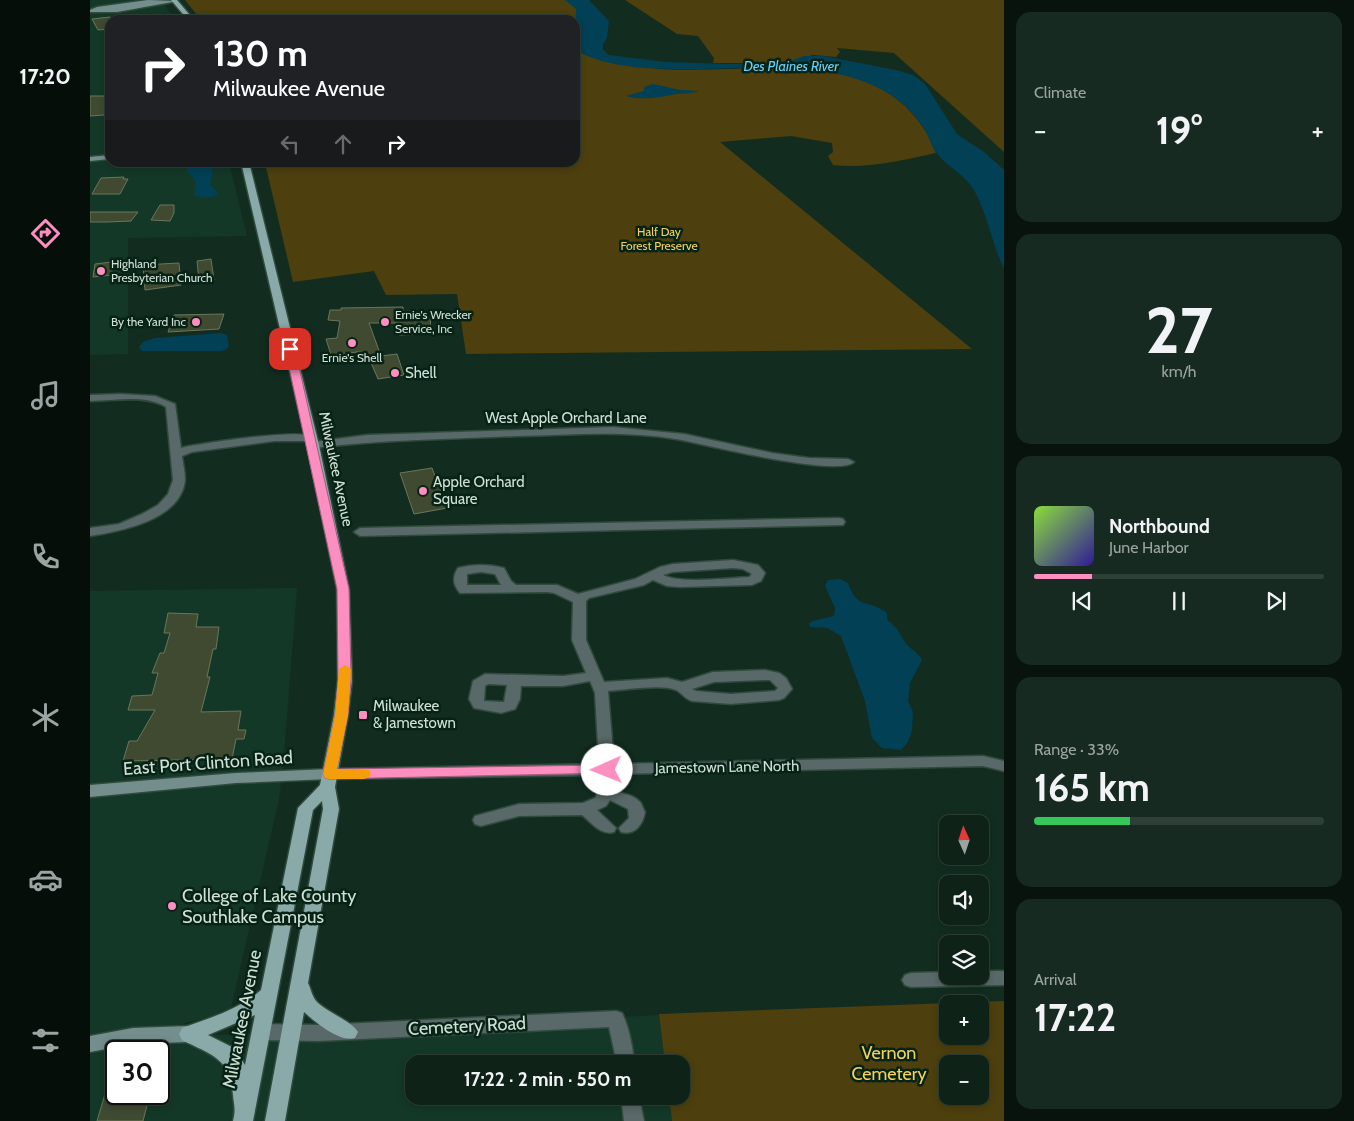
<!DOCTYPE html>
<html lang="en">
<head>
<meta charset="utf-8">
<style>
  body { margin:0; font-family:Cabin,sans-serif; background:#172a21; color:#f1f3f6; height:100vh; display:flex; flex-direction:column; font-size:19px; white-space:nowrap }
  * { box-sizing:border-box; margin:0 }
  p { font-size:16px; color:#9ba4a2 }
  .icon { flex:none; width:28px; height:28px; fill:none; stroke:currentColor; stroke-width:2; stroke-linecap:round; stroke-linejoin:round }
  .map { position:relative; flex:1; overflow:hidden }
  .panel { display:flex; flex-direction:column; gap:12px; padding:12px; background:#08130d; width:350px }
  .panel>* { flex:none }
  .banner { position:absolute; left:15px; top:15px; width:475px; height:152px; border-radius:15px; box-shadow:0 2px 8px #0003,0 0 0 1px #2e3f37; background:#202124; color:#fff; overflow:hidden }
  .needle { width:32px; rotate:357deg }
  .fabs { position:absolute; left:849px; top:815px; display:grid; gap:10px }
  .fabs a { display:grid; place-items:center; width:50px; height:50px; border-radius:10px; background:#0e2218; box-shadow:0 2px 8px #0003,0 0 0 1px #2e3f37; font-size:25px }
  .speed { position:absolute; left:15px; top:1040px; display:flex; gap:10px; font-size:25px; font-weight:700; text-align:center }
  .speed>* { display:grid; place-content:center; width:65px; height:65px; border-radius:50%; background:#0e2218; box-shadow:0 2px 8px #0003,0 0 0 1px #2e3f37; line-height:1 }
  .speed .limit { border:2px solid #111; border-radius:8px; background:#fff; color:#111 }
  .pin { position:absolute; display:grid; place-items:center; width:42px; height:42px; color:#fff; margin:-21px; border-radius:10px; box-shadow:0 2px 8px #0006 }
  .me { position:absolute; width:55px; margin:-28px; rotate:269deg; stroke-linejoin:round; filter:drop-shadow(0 0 4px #0008) }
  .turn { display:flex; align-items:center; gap:18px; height:105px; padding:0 25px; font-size:22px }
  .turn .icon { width:65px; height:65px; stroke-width:2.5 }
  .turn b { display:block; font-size:35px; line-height:42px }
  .lanes { display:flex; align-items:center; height:48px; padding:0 25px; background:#0003; justify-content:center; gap:25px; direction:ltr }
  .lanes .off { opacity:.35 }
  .big { font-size:38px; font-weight:700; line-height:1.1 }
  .panel .tile { flex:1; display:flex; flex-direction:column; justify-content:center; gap:8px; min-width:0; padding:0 18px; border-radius:15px; background:#172a21 }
  .panel .dial { align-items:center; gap:0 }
  .dial b { font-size:65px; line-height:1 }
  .song { display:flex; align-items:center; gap:15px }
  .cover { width:60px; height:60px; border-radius:8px; background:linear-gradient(135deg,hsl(90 70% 55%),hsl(250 70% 35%)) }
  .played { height:5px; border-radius:2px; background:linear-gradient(90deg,#fd8ec0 20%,#2e3f37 20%) }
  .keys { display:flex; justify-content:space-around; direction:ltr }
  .heat { display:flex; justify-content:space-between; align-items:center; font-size:28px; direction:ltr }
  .charge { height:8px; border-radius:4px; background:linear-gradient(90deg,#34c759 33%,#2e3f37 0) }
  .trip { position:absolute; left:315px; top:1055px; width:285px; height:50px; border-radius:15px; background:#0e2218; box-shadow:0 2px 8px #0003,0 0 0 1px #2e3f37; font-weight:700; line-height:50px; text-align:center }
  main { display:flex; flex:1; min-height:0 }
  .tabs { display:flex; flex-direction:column; width:90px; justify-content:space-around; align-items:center; background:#060e0a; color:#9ba4a2 }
  .tabs .icon { width:35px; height:35px }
  .tabs .on { color:#fd8ec0 }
  .tabs b { font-size:22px; color:#f1f3f6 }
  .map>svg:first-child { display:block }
  .built { fill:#143827; fill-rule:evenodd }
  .green { fill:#4d3f0e; fill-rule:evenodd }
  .water { fill:#014055 }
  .building { fill:#404a31; stroke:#6a765b }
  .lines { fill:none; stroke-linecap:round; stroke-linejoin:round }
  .street-casing { stroke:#304a3d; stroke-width:3 }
  .secondary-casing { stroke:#304a3d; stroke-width:3 }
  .primary-casing { stroke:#304a3d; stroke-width:3 }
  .street { fill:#596868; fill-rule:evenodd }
  .secondary { fill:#748e8d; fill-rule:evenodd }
  .primary { fill:#89aaa9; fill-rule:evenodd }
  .route { fill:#fd8ec0; stroke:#a45c7d }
  .slow { fill:#f59e0b }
  .poi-dot { fill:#fd8ec0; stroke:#072316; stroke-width:2 }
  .labels { text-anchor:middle; stroke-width:5; stroke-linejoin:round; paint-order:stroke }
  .far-park-label { font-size:12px; fill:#f5d25c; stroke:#072316 }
  .far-poi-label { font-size:12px; fill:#d0e0d7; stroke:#072316; text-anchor:start }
  .far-water-label { font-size:14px; font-style:italic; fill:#69d1fb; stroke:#072316 }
  .poi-label { font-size:15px; fill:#d0e0d7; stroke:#072316; text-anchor:start }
  .street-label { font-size:15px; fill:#d0e0d7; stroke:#072316 }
  .near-street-label { font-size:18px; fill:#d0e0d7; stroke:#072316 }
  .near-poi-label { font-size:18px; fill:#d0e0d7; stroke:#072316; text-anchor:start }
  .near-park-label { font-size:18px; fill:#f5d25c; stroke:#072316 }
</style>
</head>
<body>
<main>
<nav class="tabs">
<b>17:20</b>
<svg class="icon on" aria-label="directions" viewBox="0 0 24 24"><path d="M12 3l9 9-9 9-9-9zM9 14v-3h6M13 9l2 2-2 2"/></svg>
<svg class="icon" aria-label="music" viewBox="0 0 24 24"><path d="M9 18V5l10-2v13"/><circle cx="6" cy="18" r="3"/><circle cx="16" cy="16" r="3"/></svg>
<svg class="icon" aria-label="phone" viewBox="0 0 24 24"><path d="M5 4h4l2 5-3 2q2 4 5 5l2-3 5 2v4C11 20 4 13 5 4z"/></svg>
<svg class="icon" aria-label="climate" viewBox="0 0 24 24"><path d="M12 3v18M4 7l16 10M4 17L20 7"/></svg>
<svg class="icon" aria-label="car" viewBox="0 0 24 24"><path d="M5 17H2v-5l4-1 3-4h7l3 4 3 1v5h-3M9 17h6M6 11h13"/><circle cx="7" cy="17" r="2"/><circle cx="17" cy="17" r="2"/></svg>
<svg class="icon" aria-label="filters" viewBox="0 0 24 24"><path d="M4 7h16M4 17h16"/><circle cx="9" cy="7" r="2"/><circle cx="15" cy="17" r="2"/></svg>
</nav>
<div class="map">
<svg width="914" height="1121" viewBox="0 0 914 1121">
  <rect width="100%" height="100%" fill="#122d20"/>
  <path class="built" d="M0,0H71L85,20H20V162L139,163L157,236L38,238V354L0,355Z
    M207,588L194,754L189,799L140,1012L87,1025L0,1036V591Z
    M569,1015L575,1064H324V1096H579L582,1121H177L191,1035Z
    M190,1034L174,1121H0V1044L43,1036ZM26,1051H69V1094H26Z"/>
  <path class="green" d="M95,0H484L502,50C518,56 535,65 552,67C633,79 749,45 815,106C822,113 831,123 836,132C840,137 842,146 846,153C813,160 777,169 743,165L738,156L743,152L742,143L701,136L630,142L882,349L376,354L367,294L296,295L284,271L203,282L175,163L485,162V20H111Z
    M535,0H914V152L804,53L747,48L750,52L746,57L723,55L695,63H623L624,58L608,36L587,34Z
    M914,1001V1121H582L579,1096H591V1064H575L569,1014ZM858,1004H890V1036H858ZM858,1064H890V1096H858Z"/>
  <path class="water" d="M475,0H499L519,21L517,38L513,44V50L519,55L575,62L638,64L695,63L714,56H733L806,70L823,75L835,84L867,134L894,152L914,170V269C902,244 898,216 885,192C876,174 856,167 845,151C842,146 840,141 837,134C835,127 821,111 814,105C761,58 673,68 607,69C567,69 521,70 485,50L486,9Z
    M563,84L590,90L609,91C601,94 595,93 586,94C571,97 552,101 536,96L554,91V87Z
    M113,163L123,167L120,184L127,191L128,195L118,198L105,196C103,180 111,186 97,171V167Z
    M131,333L137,335L139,346L137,349L131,351H52L49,347L53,342L65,338Z
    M750,579L758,583C768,611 777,598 797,613V620C810,630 807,630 815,642C820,650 829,652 832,660L820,683L818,701L823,712L822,730L818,742L811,750L792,748L782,738L775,701L751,636L737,628L720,627L719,624L722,621L744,616L745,608L735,586L738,580Z"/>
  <path class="building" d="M20,17V29L8,30L2,19Z
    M0,96H20V106L14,115L0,116Z
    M34,177L33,179H38L30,194H2L11,178Z
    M70,205H84V213L80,221L61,220Z
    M0,212H48L41,221L18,222H0Z
    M121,259L124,280L109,281L107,261Z
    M22,262V275L3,277L5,264Z
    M89,263L91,285L55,290L53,265Z
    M313,307V311L341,312L340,334L309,335L312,323H279L291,356L307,354L314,375L288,379L276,351L241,355L236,339L247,338L250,321L238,320L240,310H251V308Z
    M134,314L129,329L78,332L84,315Z
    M342,468L357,508L324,514L310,473Z
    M78,613L108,614L106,627H129L126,649H123L117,677H120L111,712L151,711L148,730H156L154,739H146L142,759L33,761L39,741H47L65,710H38L42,696L62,695L68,673H62L70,653H74L80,633H74Z
    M24,1064L26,1065V1094H60L53,1121H7Z"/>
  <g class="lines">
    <defs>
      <path id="street" d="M31,394L65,396L85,404L91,448L99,446C119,443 214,427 226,438L220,441H184L102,452L92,456C93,464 95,472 95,480C91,520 31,531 0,536V528L29,524L52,514L68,505L78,494L83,480L76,407C55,394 24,401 0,401V395Z
        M523,427L594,434L682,453L719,458L758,459L764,462C749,477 625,447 601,442C544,429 484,435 427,436C359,439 291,440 223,448L217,445L223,442L277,435Z
        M749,518L753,519L755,522L753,525L270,536L264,532L270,528Z
        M643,560L668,565L675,573L671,581L662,585L591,587L577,586L563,580L554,585L499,598L496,601V640L514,682L577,678L592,682L623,672L675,670L689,673L696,678L702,689L694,698L689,700L641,704L602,701C595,699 592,693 586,690C571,684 535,690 518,691L524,764L893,756L914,761V771L893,766L525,774C526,802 535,788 549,801C552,803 553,809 555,812C553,824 545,836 531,832L529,828L539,818L538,809L520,800L516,806L507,810L526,828L524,832C511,836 501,822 492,815L429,816L391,826L385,824L383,820L385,816L429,804L493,803L505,798L510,789V775L239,779L234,778L231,774L234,770L239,769L509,764L505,693L500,681L473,686H431L430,699L425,709L411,713L384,708L379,699L383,681L395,674L473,676L496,673L482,640L483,602L464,593L457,592L370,593C363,585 362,577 368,568C384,564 398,564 414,568L421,581L426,585H467L488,594L545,579L570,567L583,564ZM643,568L653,569L662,574L659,577C638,578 590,584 573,575L583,572ZM391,572L405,574L411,585H377V574ZM675,680H680L688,688L685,691L641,694L606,691L602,689L624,682ZM398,684L417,685L414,702L394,701L395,686Z
        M890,971H914V985L821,987L815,985L812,980L815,975L821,973L858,972V976H890Z
        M526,1011L532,1013C540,1029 542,1047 545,1064H527L519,1027L229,1041L171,1040L165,1038L162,1032L165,1026L171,1024L229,1025Z
        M531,1096H549L554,1121H534Z"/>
      <path id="secondary" d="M58,0L88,1L27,12H0V10L7,7Z
        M20,155V159L0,161V157Z
        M239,769L244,770L247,774L244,778L239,779L146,783L0,797V785L146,773Z
        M98,1026L104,1028L107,1034L104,1040L98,1042L43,1044L0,1052V1036L43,1028Z"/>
      <path id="primary" d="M81,0H87L104,20H98Z
        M151,162H159L229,445L259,589L262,680L258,715L245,787L249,809L218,983C221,989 222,997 227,1002C237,1012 263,1022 268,1032L265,1038C250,1043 225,1022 214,1012L195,1121H175L233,809L232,801L223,810L163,1121H143C146,1109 144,1106 143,1095C140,1057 121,1055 92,1040L89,1034L92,1028C120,1018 148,1010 171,990L208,808L230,785L244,715L248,680L247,589L217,445ZM165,1015L155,1065L144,1048L118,1035Z"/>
    </defs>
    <use href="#street" class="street-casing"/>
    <use href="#secondary" class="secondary-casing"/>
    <use href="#primary" class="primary-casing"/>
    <use href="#street" class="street"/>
    <use href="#secondary" class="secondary"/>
    <use href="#primary" class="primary"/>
  </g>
  <path class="route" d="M200,346L205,349L259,589L261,680L258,715L247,769L517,765L522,766L524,770L522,773L239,779L235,778L233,774L245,715L248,680L247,589L195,349Z"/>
  <path class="slow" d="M255,665L261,669L258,715L247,769L279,770L281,774L279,777L274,779H239L235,778L233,774L245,715L249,669Z"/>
  <g class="poi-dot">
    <circle cx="11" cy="271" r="5"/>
    <circle cx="106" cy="322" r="5"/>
    <circle cx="295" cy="322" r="5"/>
    <circle cx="262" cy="343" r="5"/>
    <circle cx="305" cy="373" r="5"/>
    <circle cx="333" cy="491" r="5"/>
    <rect x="268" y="710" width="10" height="10" rx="2.5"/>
    <circle cx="82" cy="906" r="5"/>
  </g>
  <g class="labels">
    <g class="far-park-label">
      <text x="569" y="236">Half Day<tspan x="569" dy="14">Forest Preserve</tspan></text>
    </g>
    <g class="far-poi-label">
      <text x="21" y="268">Highland<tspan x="21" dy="14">Presbyterian Church</tspan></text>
      <text x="305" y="319">Ernie's Wrecker<tspan x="305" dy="14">Service, Inc</tspan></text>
      <text x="96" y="326" text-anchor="end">By the Yard Inc</text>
      <text x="262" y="362" text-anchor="middle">Ernie's Shell</text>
    </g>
    <g class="far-water-label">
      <text x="701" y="71">Des Plaines River</text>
    </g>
    <g class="poi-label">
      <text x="315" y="378">Shell</text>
      <text x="343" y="487">Apple Orchard<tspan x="343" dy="17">Square</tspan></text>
      <text x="283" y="711">Milwaukee<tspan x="283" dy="17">&amp; Jamestown</tspan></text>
    </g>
    <g class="street-label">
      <text x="476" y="423">West Apple Orchard Lane</text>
      <text transform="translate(246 469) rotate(78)" y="5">Milwaukee Avenue</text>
      <text transform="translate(637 767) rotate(-1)" y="5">Jamestown Lane North</text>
    </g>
    <g class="near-street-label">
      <text transform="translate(118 763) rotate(-4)" y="6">East Port Clinton Road</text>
      <text transform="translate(152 1019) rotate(-79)" y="6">Milwaukee Avenue</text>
      <text transform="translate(377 1026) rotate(-3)" y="6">Cemetery Road</text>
    </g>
    <g class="near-poi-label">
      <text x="92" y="902">College of Lake County<tspan x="92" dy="21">Southlake Campus</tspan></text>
    </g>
    <g class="near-park-label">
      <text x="799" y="1059">Vernon<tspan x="799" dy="21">Cemetery</tspan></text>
    </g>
  </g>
</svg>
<div class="fabs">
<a><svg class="needle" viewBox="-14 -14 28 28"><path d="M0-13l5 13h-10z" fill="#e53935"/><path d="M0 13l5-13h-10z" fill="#9ba4a2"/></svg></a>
<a><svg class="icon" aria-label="sound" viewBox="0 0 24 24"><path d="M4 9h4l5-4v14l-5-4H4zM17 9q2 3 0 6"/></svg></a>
<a><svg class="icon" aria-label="layers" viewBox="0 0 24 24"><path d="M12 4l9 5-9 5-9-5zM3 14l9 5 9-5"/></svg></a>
<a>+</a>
<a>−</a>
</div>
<div class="speed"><div class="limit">30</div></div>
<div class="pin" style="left:200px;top:349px;background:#d93025"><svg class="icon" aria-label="arrive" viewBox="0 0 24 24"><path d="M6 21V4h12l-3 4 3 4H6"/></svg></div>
<svg class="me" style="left:517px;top:770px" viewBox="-20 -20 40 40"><circle r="19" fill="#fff"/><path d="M0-13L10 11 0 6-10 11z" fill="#fd8ec0"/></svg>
<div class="trip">17:22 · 2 min · 550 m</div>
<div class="banner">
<div class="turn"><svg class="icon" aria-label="right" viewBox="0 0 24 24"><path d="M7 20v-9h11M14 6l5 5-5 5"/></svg><div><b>130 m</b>Milwaukee Avenue</div></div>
<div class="lanes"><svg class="icon off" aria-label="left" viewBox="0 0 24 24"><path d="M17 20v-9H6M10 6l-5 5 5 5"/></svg><svg class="icon off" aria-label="ahead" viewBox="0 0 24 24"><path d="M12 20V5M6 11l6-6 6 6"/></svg><svg class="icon" aria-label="right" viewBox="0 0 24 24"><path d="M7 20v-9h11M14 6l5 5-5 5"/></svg></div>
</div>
</div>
<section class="panel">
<div class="tile"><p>Climate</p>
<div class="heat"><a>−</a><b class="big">19°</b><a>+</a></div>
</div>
<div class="tile dial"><b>27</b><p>km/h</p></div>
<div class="tile">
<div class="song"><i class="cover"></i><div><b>Northbound</b><p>June Harbor</p></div></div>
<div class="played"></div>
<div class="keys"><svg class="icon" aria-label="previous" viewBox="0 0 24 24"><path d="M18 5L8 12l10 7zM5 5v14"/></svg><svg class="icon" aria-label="pause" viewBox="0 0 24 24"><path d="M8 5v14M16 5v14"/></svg><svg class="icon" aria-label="next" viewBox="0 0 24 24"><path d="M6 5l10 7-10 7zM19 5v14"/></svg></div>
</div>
<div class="tile"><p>Range · 33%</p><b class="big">165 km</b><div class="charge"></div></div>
<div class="tile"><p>Arrival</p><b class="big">17:22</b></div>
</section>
</main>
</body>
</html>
